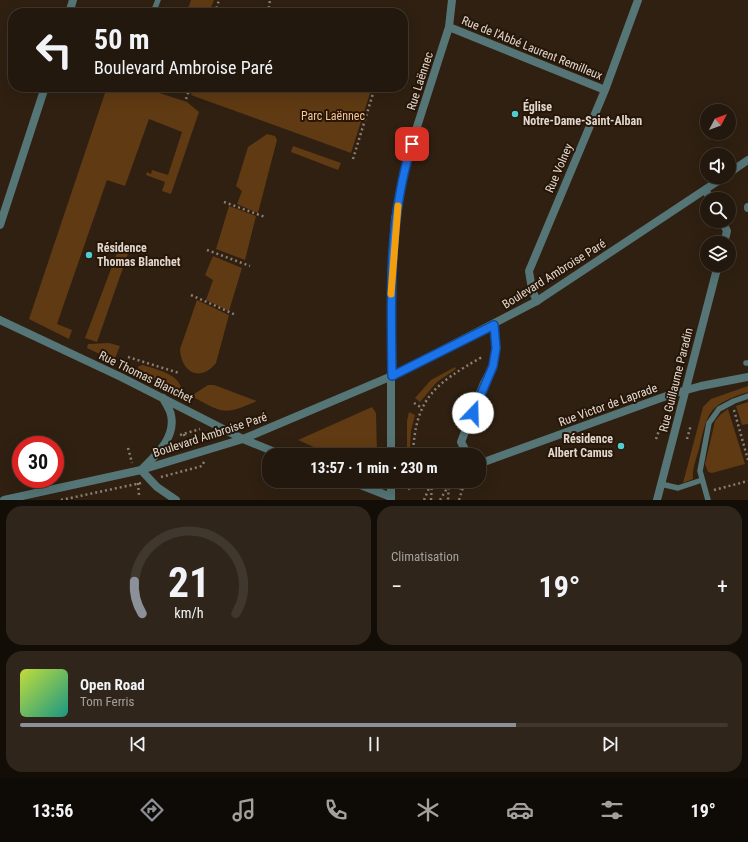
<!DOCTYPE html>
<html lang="fr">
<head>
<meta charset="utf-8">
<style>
  body { margin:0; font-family:"Roboto Condensed",sans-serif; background:#2f251b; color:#f1f3f6; height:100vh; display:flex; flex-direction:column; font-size:15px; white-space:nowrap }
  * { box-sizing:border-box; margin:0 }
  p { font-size:13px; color:#a3a09d }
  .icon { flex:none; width:22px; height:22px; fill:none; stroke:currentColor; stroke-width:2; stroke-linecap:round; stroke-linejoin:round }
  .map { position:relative; height:500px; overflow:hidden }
  .side { display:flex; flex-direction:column; gap:6px; padding:6px; background:#130d07; flex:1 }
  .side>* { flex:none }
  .top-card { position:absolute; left:8px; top:8px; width:400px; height:84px; border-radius:16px; box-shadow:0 4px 16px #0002,0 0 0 1px #40372e; background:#23180d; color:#f1f3f6; overflow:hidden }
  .needle { width:26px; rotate:49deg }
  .controls { position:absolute; left:700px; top:104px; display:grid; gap:8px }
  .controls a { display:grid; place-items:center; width:36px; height:36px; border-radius:50%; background:#23180d; box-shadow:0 4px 16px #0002,0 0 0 1px #40372e; font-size:20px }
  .speed { position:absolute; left:12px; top:436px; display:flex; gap:8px; font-size:20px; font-weight:700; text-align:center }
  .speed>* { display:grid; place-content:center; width:52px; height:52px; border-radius:50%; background:#23180d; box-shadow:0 4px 16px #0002,0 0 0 1px #40372e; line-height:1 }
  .speed .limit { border:6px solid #d22; background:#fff; color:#111 }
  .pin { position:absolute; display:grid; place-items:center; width:34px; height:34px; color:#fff; margin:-17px; border-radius:8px; box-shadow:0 2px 6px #0006 }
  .me { position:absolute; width:44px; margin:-22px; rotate:21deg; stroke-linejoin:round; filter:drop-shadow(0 0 3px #0008) }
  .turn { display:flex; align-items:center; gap:14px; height:84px; padding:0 20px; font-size:18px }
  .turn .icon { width:52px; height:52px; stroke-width:2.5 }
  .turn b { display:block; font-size:28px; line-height:34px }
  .big { font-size:30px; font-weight:700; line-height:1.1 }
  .side .tile { flex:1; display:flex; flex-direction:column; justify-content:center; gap:6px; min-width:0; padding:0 14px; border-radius:16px; background:#2f251b }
  .side .dial { align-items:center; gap:0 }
  .dial svg { height:104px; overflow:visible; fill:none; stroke:#40372e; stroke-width:7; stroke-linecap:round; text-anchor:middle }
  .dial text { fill:#f1f3f6; stroke:none }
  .song { display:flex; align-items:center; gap:12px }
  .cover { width:48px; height:48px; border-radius:6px; background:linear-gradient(135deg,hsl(70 70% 55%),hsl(170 70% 35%)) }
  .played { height:4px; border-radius:2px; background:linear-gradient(90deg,#8c9099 70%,#40372e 70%) }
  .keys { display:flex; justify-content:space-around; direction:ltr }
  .heat { display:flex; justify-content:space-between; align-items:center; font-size:22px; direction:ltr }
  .side .tiles { flex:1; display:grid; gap:6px; grid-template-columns:1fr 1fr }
  .tile:last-child { grid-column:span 2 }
  .trip { position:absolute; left:262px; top:448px; width:224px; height:40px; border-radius:16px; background:#23180d; box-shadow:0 4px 16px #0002,0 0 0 1px #40372e; font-weight:700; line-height:40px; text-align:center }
  .tab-bar { display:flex; height:64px; justify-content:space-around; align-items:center; background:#0e0a05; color:#a3a09d }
  .tab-bar .icon { width:28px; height:28px }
  .tab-bar .current { color:#8c9099 }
  .tab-bar b { font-size:18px; color:#f1f3f6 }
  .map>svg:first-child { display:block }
  .green { fill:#5f3a13 }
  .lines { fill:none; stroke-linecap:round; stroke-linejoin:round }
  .path { stroke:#8b7e72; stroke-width:2.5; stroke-dasharray:2 3; stroke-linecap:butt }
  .service { stroke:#557576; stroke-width:5.5 }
  .minor { stroke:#557576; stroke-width:8 }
  .tertiary { stroke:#557576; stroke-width:8 }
  .route-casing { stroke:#114b97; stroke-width:10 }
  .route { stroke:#1a73e8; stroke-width:7 }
  .slow { stroke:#f59e0b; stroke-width:7 }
  .poi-dot { fill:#51ccd2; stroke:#251608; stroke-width:1.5 }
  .labels { text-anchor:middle; stroke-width:4; stroke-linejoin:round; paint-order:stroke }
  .street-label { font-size:12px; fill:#e2d7ce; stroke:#251608 }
  .poi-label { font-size:12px; font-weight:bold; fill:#e2d7ce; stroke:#251608; text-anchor:start }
  .park-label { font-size:12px; fill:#fac393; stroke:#251608 }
</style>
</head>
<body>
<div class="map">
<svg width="748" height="500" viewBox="0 0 748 500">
  <rect width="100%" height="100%" fill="#2f2011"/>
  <path class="green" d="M191,0H214L209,13H192L187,11Z
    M107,87H141L187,102L199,112L171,194L162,191L165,182L146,175L147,172L151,174L152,170L168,175L182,132L149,119L125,186L107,180L57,324L72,330L69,339L29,319Z
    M193,87H372L351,153L191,95Z
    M267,134L275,136L277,140L258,213L237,204L242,191L236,186L248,147Z
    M293,146L341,163L338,170L291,152Z
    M229,206L256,216L245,260L216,249Z
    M120,245L130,248L97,342L85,338Z
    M213,256L242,268L229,311L206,300L213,280L205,275Z
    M197,300L229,315L216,363C200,383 181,372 180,349Z
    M109,343L120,346L114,361L87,348L88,344Z
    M143,365C157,370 182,374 182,393L136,371L139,366Z
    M455,367L456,369L437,382L420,402L415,398L431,380Z
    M208,385H214L257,401C222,416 224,413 191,396Z
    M748,386V392C709,405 708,410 699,449C696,459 692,470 693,479L683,483L703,407L711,399Z
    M748,402V424L742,425L736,406Z
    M372,407L376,413L377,455H332L298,440Z
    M728,409L745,464L712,473L708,472L705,464L715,421L720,415Z
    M409,412L415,415L411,431L410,448H407V421Z"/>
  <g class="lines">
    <path class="path" d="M215,13L219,0
      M268,13L270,0
      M186,99L190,87
      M353,159L375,87
      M224,202L265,217
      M207,250L250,266
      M191,295L236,315
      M128,357L179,373
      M414,403L422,408
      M734,410L748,460
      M184,434L185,442
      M180,435L200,429
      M656,439L662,422L667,423
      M687,439L691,425
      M128,448L132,463
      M413,455C415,398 435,384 482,357
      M161,477L202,466L205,460
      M435,481L462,489
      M138,483L139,495
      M408,489L430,481
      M408,489L409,481
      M714,490L748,481
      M61,500L141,483
      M424,500L432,481
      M431,500L432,483
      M440,500L449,485L448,500
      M459,500L465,481"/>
    <path class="service" d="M153,13L158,0
      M154,87L161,89
      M746,363H748
      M661,484L678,488L702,480
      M708,500L700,471L709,423L719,409L734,401L748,396"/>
    <path class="minor" d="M69,13L73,0
      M449,27L605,90
      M705,190L711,199
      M748,208V207
      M722,221L727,231L724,243
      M0,225L45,87
      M537,301L532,290L529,271L605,90L638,0
      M0,320L121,377L243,439L282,455
      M163,398C165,403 170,409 171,415C176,438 156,455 141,470L157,487L176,500
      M391,455V285L395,219L407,158L449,27L452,0
      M468,455L461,442L484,383L493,366L496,348L494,325
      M479,462H484L672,394L701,386L748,377
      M350,481L391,497
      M391,481V500
      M657,500L718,265"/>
    <path class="tertiary" d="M729,173L748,160
      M4,500L141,470L243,439L392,376L537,301L724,177"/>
  </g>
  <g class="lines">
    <defs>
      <path id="route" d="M412,144C388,219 391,298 392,376L494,325L496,348L493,366L473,413"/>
    </defs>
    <use href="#route" class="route-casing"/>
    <use href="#route" class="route"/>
    <path class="slow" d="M391,294L398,206"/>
  </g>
  <g class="poi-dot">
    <circle cx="515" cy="114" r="4"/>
    <circle cx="89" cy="255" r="4"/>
    <circle cx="621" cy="446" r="4"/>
  </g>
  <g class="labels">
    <g class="street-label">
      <text transform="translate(532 48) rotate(22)" y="4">Rue de l'Abbé Laurent Remilleux</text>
      <text transform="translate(420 81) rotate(-72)" y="4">Rue Laënnec</text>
      <text transform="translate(559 168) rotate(-67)" y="4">Rue Volney</text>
      <text transform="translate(554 274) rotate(-32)" y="4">Boulevard Ambroise Paré</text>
      <text transform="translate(146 377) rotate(26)" y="4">Rue Thomas Blanchet</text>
      <text transform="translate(676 380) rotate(-76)" y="4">Rue Guillaume Paradin</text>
      <text transform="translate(608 405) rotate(-20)" y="4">Rue Victor de Laprade</text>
      <text transform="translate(210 435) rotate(-18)" y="4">Boulevard Ambroise Paré</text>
    </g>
    <g class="poi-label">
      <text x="523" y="111">Église<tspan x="523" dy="14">Notre-Dame-Saint-Alban</tspan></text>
      <text x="97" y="252">Résidence<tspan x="97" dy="14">Thomas Blanchet</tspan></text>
      <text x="613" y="443" text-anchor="end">Résidence<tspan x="613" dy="14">Albert Camus</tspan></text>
    </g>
    <g class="park-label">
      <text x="333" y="120">Parc Laënnec</text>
    </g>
  </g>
</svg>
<div class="controls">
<a><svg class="needle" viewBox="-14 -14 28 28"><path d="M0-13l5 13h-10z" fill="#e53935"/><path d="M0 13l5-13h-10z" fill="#a3a09d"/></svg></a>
<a><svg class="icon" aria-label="sound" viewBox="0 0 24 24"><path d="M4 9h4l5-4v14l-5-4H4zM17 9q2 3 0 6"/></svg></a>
<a><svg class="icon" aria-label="search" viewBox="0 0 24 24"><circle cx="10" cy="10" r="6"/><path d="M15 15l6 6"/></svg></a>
<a><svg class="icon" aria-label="layers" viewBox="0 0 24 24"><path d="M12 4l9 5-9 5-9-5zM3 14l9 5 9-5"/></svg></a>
</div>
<div class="speed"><div class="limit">30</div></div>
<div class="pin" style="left:412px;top:144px;background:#d93025"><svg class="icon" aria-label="arrive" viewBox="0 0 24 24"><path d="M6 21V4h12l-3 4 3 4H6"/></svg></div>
<svg class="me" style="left:473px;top:413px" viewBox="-20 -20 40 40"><circle r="19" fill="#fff"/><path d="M0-13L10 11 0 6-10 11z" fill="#1a73e8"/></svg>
<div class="trip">13:57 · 1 min · 230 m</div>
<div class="top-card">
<div class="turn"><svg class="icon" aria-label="left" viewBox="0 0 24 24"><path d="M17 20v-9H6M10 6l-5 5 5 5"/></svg><div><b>50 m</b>Boulevard Ambroise Paré</div></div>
</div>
</div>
<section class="side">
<div class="tiles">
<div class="tile dial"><svg viewBox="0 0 100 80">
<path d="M14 69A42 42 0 1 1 86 69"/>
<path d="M14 69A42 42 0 0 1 8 44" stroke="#8c9099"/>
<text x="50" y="56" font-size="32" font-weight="700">21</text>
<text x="50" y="72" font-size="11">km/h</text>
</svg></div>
<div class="tile"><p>Climatisation</p>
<div class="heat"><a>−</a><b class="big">19°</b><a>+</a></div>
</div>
<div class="tile">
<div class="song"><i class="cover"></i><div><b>Open Road</b><p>Tom Ferris</p></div></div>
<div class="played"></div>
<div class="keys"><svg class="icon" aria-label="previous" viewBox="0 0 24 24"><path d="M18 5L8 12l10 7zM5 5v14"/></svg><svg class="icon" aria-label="pause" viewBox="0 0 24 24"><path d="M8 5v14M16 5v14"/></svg><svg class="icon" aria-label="next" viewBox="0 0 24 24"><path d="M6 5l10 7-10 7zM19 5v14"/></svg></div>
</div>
</div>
</section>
<nav class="tab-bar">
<b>13:56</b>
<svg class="icon current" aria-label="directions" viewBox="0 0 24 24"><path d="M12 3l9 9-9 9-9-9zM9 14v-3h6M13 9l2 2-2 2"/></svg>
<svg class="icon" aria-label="music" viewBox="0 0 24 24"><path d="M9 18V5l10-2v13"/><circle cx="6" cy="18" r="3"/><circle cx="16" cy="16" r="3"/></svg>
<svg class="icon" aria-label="phone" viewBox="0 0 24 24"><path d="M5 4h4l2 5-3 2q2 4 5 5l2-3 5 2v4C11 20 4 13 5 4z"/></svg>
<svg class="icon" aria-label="climate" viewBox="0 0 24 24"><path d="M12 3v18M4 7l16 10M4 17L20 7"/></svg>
<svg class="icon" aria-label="car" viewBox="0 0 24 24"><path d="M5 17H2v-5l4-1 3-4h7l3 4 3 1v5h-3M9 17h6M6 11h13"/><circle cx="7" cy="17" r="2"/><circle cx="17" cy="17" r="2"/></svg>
<svg class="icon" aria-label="filters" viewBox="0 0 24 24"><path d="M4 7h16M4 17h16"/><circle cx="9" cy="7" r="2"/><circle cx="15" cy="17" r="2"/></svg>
<b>19°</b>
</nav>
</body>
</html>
